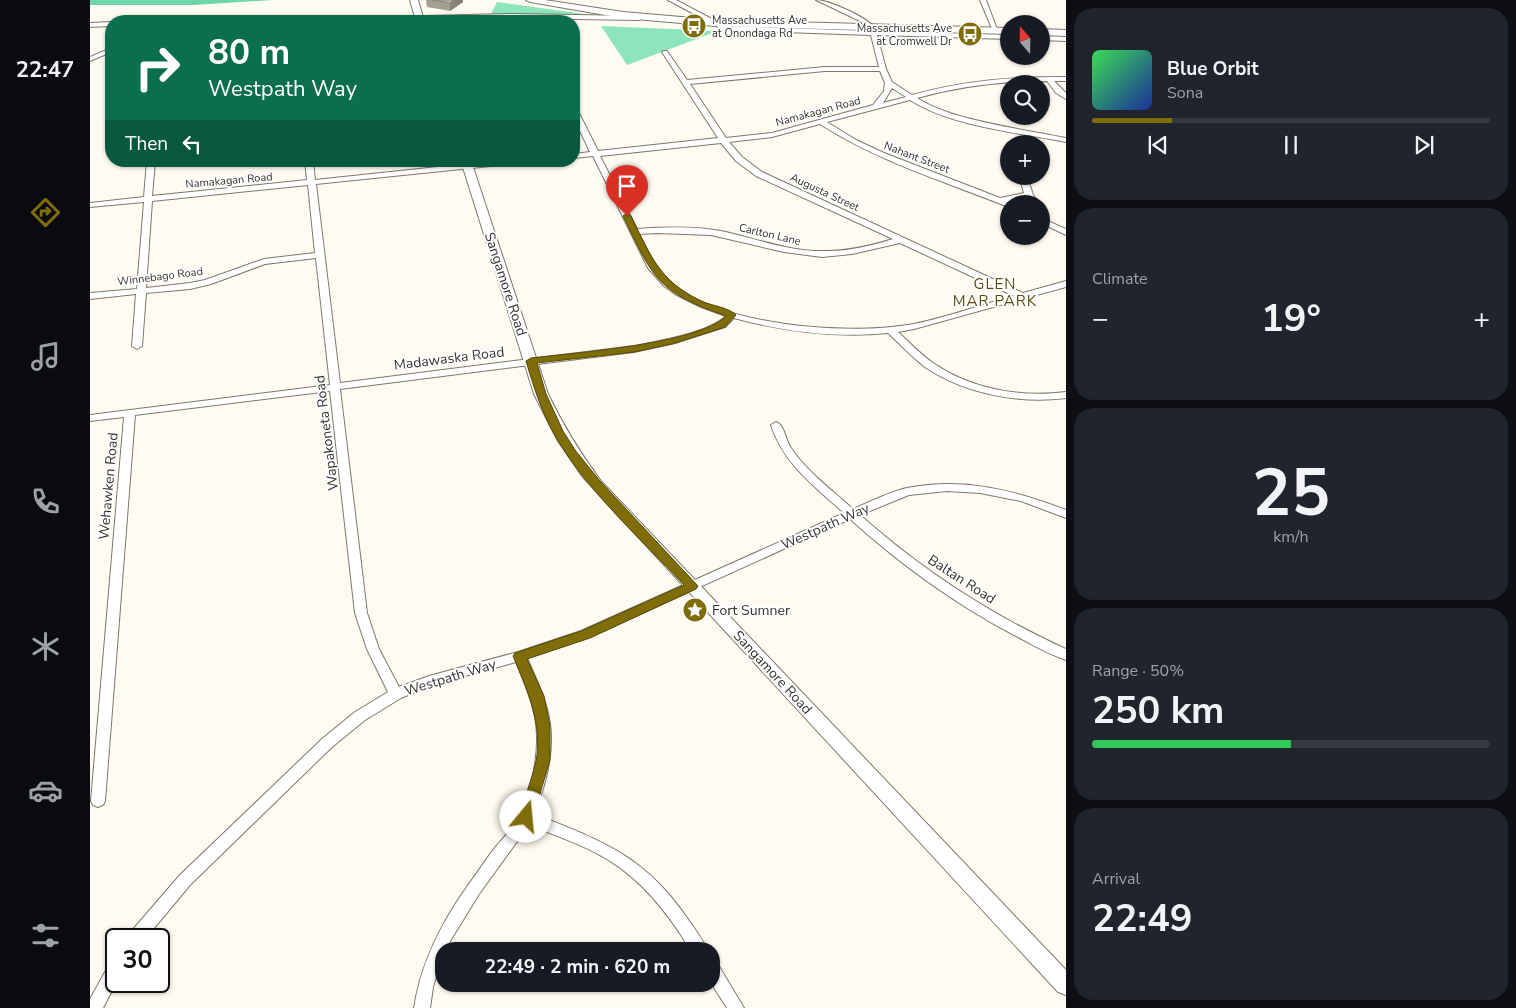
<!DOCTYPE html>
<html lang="en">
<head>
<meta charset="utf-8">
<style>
  body { margin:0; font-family:"Nunito Sans",sans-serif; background:#20242c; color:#f1f3f6; height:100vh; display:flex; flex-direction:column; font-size:19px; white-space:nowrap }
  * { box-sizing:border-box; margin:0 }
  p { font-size:16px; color:#9ea1a6 }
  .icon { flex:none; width:28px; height:28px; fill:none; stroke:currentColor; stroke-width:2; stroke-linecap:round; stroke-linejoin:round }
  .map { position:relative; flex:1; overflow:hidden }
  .panel { display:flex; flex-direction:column; gap:8px; padding:8px; background:#0d0f14; width:450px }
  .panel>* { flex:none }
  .top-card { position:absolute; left:15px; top:15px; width:475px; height:152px; border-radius:20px; box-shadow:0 1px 4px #0004; background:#0b6e4f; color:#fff; overflow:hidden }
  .needle { width:32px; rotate:340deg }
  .buttons { position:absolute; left:910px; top:15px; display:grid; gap:10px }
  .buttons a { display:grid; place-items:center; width:50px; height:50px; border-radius:50%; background:#171b24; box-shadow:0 1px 4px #0004; font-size:25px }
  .speed { position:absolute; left:15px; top:928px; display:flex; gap:10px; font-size:25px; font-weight:700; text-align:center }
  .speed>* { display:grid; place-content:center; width:65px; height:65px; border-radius:50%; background:#171b24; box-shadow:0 1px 4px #0004; line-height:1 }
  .speed .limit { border:2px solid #111; border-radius:8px; background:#fff; color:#111 }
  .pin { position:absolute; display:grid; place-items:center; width:42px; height:42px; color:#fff; margin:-51px -21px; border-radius:50% 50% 50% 0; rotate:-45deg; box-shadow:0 0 5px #0007 }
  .pin .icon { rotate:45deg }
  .me { position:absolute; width:55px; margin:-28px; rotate:17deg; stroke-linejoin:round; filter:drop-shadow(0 0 4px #0008) }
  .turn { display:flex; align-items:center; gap:18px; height:105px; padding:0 20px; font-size:22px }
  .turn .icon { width:65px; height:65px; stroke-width:2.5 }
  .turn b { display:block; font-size:35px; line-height:42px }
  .then { display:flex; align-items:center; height:48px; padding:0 20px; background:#0003; gap:10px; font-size:19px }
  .big { font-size:38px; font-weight:700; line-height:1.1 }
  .panel .card { flex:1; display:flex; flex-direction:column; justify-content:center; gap:8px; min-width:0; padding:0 18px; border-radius:20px; background:#20242c }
  .panel .dial { align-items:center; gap:0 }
  .dial b { font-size:65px; line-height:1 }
  .song { display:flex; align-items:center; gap:15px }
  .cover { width:60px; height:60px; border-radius:8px; background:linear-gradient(135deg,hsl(130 70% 55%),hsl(230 70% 35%)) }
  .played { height:5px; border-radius:2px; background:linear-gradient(90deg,#7f6d09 20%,#363941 20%) }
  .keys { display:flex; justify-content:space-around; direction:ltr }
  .heat { display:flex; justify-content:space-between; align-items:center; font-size:28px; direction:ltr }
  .charge { height:8px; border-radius:4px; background:linear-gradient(90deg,#34c759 50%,#363941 0) }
  .trip { position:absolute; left:345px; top:942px; width:285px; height:50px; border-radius:20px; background:#171b24; box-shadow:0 1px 4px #0004; font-weight:700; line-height:50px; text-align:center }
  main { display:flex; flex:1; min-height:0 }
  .tabs { display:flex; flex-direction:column; width:90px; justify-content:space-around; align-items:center; background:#090b0e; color:#9ea1a6 }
  .tabs .icon { width:35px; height:35px }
  .tabs .active { color:#7f6d09 }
  .tabs b { font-size:22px; color:#f1f3f6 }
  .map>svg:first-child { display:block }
  .green { fill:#8ce5bd }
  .forest { fill:#6fd6aa }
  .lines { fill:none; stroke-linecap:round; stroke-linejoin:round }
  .street-casing { stroke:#7d786b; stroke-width:2 }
  .secondary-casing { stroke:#7d786b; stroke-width:2 }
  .street { fill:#fff; fill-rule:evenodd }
  .secondary { fill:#fff; fill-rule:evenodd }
  .wall { fill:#a5a094 }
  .shaded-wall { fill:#868278 }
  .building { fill:#c0baac; stroke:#868278 }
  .route { fill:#7f6d09; stroke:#534706 }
  .labels { text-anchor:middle; stroke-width:4; stroke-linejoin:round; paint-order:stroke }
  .far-poi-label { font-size:11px; fill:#34322c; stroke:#fff; text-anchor:start }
  .far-street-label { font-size:11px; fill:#34322c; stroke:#fff }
  .street-label { font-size:14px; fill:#34322c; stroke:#fff }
  .poi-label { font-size:14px; fill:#34322c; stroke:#fff; text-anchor:start }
  .neighbourhood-label { font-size:15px; letter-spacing:1px; fill:#594c0d; stroke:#fff }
</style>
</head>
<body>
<main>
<nav class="tabs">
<b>22:47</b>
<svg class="icon active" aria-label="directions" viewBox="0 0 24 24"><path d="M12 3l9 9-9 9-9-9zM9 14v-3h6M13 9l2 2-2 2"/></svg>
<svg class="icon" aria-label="music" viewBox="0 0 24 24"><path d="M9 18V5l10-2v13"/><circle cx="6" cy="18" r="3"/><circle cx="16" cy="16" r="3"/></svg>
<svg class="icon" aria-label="phone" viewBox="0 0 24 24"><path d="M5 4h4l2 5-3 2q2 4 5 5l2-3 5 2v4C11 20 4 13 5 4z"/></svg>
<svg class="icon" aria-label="climate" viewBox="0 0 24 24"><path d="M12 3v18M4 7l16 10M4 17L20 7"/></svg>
<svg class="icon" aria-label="car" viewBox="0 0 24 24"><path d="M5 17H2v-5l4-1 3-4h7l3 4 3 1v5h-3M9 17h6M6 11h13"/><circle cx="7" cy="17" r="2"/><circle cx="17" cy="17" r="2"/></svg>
<svg class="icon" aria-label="filters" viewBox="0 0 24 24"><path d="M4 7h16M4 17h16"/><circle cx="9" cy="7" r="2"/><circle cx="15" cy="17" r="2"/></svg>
</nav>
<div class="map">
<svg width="976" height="1008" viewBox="0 0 976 1008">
  <rect width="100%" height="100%" fill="#fffbf2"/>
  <path class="green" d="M407,2L508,16L401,14Z
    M511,26L628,31L537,65Z"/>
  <path class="forest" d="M0,0H182L103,5H0Z"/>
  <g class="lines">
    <defs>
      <path id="street" d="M578,0H586L635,26L780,31L779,28L770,21L726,0C738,0 783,19 786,31L919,35V39L787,35L796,69L802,82L822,95C876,80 921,77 976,77V81H964L976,93V99L966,93L957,81C913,81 870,86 827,98C863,121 933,129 976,138V142C929,133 860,126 820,100L737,122L766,140L794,153L910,198L934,193L929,176H937L943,195L950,204H942L937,198L919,201L923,204L916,206C853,181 787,161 730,124L682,137L639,142L652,157L672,172L933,293L976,281V287L824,329L808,332C819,342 830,354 843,363C881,389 930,398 976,392V398C929,404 875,394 835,367C822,357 810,344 798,333C745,338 695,332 644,318L635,327L585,343L544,352L250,389L277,613L289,649L309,687L339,676L428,652L491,631L754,513C725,487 693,463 681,425L686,422C694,424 696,441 701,448C717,472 742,490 763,509C780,502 799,492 817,488C874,477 923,490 976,510V518L931,501L890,493L857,491L819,495L770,515C832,570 901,615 976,649V660C958,654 941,644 924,635C865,604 810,564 760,519L499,637L437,658C446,679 457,701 460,724C464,753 455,787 444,814C510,840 553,855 595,915C603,927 613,939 618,951H601C580,916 555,883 520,861C495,845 466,836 439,825L389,894L354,951L343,987L340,1008H324C330,969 345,936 366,903C378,885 391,867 403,850C412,839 423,829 429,816C442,791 450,752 446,723C443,702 434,682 426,662L342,685L311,698L275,720L242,747L100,885L55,939H37L39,934L90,875L232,739L265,712L298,692L277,649L265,613L240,391L45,415L15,801L13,805L8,807L3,805L1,801L34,417L0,421V415L240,385L226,258L175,264L121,284L100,289L56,293L52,346L47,349L42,346L46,294L0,299V293L47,289L54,202L0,207V203L54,197L57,161H65L62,196L217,180L215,161H223L225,180L404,161H433L429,163L226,184L250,383L544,346C568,341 619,333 636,316L611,307L585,294L574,286L558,268L503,156L484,158V154L500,152L484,118V109L488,111L508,151L628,138L572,52L573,51H577L597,80L735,67H789L781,35L634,30ZM735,71H790L795,83L794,91L783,105L682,133L636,138L600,84ZM802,88L816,97L793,103ZM631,143L646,161L666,176L803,239C780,246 756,252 732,251C697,251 664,238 631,231C603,226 575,227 547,229L510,156ZM218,185L225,253L174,259L115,280L100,283L56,288L62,201ZM567,233L621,235L694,252L732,257L762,254L810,243L924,296C889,305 853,319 818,325C755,335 633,326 583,284C567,271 559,253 549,234Z
        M890,0H896L908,32L903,31Z
        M422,14L549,16L552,18L549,20L422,18L203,21L206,19Z
        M21,22V26L0,27V23Z
        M951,36L976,37V41L951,40Z
        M21,48V52L0,61V57Z
        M951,218L976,229V235L951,223Z
        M26,960L27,981L13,1008H0V999L20,963Z
        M621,961L627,963L654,1008H637L621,983Z"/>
      <path id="secondary" d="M320,0H328L334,21H326Z
        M436,0H455L533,12L626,20L919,28V34L626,26L533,18L440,2Z
        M951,29L976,30V36L951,35Z
        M371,161H381L458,394C473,425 490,453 511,481L976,970V995L968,992L492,476L468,441L444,394Z"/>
    </defs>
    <use href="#street" class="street-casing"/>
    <use href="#secondary" class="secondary-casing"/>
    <use href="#street" class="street"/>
    <use href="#secondary" class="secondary"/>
  </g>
  <path class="wall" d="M336,0H373V2L360,11L337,7Z"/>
  <path class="shaded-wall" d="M364,0H373V2L360,11V3Z"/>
  <path class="building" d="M342,0H364L360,3Z"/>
  <path class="route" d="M537,213L541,216C560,255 569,281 611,301C622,306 638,307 646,315L635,327L582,344L544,352L447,363L456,394L473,431L485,450L510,481L608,586L606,589L500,638L437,659L454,696L460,726V760L443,817L441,822L436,823L431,822L428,817C434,799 442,780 446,761C453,726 437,688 423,656L425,653L491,631L594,585C550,538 494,488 463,432C451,410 443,385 436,361L441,358C483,353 609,344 636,316C567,292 563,278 533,216Z"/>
  <defs>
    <symbol id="bus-disc" viewBox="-11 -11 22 22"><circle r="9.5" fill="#7f6d09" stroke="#fff"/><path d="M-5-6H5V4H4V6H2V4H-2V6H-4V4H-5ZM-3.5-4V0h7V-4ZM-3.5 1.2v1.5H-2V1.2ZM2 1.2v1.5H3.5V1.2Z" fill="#fff"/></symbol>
    <symbol id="sight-disc" viewBox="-11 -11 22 22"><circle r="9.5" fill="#7f6d09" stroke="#fff"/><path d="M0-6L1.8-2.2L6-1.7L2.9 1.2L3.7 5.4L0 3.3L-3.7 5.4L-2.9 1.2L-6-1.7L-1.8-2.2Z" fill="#fff"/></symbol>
  </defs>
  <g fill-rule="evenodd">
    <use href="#bus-disc" x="590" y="12" width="28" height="28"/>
    <use href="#bus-disc" x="866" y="20" width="28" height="28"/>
    <use href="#sight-disc" x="591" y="596" width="28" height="28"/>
  </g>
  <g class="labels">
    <g class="far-poi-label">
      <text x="622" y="24">Massachusetts Ave<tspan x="622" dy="13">at Onondaga Rd</tspan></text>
      <text x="862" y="32" text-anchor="end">Massachusetts Ave<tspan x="862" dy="13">at Cromwell Dr</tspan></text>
    </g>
    <g class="far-street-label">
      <text transform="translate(728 111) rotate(-15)" y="4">Namakagan Road</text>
      <text transform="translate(827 157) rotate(21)" y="4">Nahant Street</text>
      <text transform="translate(139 180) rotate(-5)" y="4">Namakagan Road</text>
      <text transform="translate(735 192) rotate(25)" y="4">Augusta Street</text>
      <text transform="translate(680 234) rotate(13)" y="4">Carlton Lane</text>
      <text transform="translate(70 276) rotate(-7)" y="4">Winnebago Road</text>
    </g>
    <g class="street-label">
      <text transform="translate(416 284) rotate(72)" y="5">Sangamore Road</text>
      <text transform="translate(359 358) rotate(-7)" y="5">Madawaska Road</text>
      <text transform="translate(236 433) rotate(-97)" y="5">Wapakoneta Road</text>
      <text transform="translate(18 486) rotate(-85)" y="5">Wehawken Road</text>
      <text transform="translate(735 526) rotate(-24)" y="5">Westpath Way</text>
      <text transform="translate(872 579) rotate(33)" y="5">Baltan Road</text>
      <text transform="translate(683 672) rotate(47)" y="5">Sangamore Road</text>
      <text transform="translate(360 677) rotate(-17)" y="5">Westpath Way</text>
    </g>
    <g class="poi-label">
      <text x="622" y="615">Fort Sumner</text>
    </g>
    <g class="neighbourhood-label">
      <text x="905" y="289">GLEN<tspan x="905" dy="17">MAR PARK</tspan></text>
    </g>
  </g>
</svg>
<div class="buttons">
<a><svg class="needle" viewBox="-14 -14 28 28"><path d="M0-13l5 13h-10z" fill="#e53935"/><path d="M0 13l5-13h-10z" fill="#9ea1a6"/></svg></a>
<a><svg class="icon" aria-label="search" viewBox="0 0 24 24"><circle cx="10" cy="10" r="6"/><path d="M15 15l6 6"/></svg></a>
<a>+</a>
<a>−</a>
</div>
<div class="speed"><div class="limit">30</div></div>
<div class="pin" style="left:537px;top:216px;background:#d93025"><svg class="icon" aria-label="arrive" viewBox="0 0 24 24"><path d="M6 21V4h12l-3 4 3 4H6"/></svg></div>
<svg class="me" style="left:436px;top:817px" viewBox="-20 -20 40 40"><circle r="19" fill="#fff"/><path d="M0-13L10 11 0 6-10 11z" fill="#7f6d09"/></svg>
<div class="trip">22:49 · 2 min · 620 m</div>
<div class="top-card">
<div class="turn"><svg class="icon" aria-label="right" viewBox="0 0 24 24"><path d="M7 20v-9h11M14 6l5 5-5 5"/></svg><div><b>80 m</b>Westpath Way</div></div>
<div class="then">Then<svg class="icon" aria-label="left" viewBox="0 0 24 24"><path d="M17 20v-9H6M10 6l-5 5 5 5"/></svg></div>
</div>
</div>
<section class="panel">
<div class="card">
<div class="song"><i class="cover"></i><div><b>Blue Orbit</b><p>Sona</p></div></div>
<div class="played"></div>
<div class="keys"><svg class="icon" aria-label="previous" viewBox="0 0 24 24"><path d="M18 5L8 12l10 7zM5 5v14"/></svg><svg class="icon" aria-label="pause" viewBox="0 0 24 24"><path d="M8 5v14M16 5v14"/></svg><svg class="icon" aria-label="next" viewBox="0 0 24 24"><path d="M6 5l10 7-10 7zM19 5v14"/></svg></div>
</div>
<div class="card"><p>Climate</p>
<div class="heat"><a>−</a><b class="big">19°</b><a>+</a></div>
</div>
<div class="card dial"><b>25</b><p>km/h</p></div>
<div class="card"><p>Range · 50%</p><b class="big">250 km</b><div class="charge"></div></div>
<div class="card"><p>Arrival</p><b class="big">22:49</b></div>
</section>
</main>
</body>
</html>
